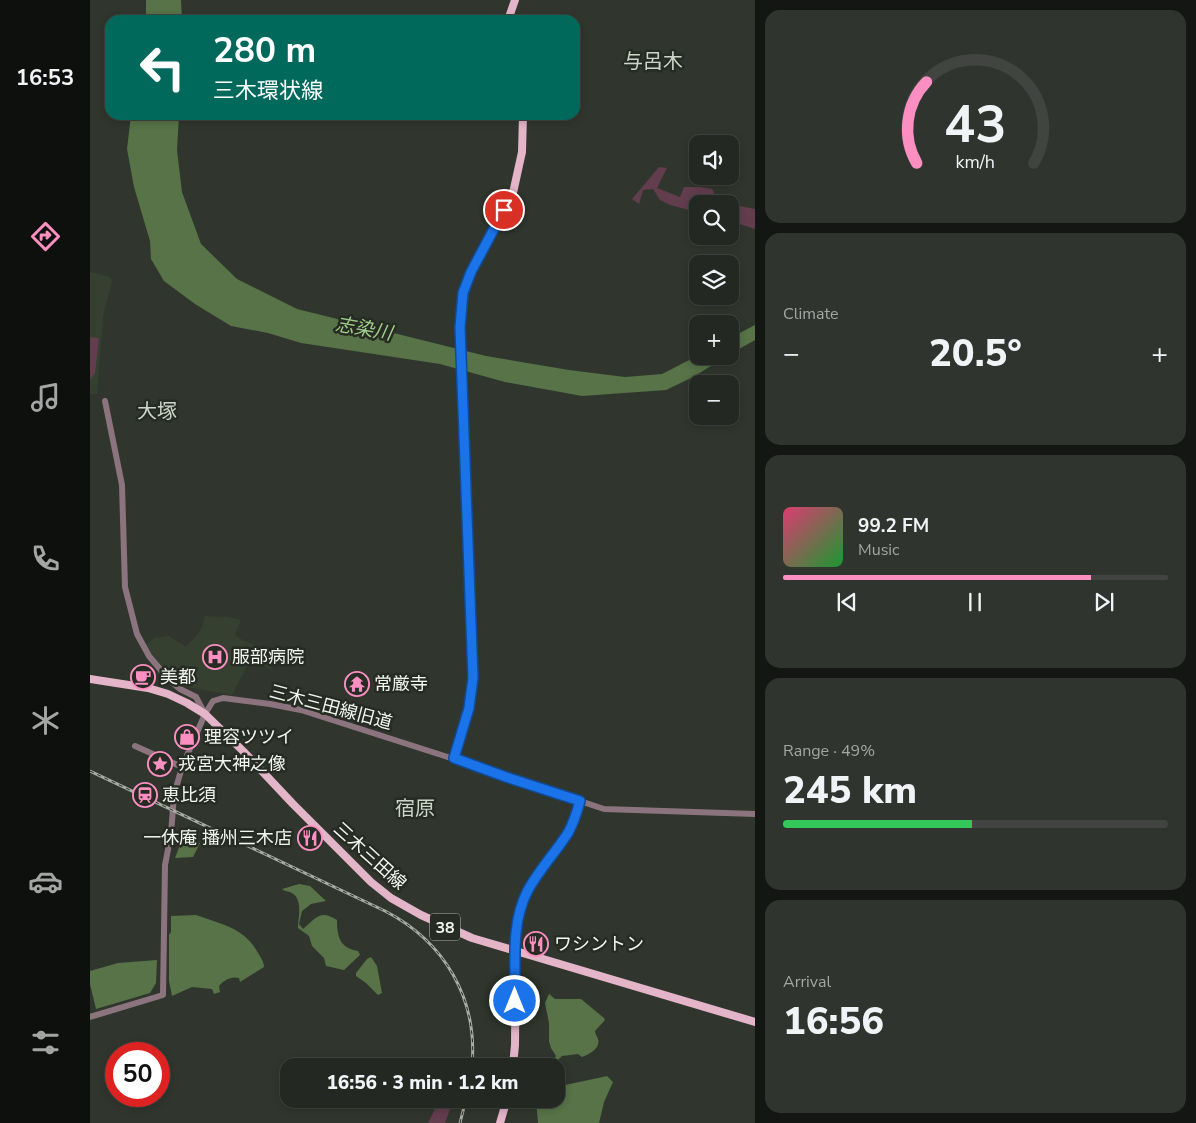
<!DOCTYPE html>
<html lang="en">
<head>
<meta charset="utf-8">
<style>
  body { margin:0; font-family:"Nunito Sans","Noto Sans JP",sans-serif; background:#30342f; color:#f1f3f6; height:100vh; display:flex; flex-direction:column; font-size:19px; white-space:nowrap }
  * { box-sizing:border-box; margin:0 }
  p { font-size:16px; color:#a3a6a5 }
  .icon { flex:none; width:28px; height:28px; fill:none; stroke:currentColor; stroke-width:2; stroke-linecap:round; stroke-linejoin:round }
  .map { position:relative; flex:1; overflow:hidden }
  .details { display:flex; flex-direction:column; gap:10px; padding:10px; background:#141613; width:441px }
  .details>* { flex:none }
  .guide { position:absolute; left:15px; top:15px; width:475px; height:105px; border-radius:15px; box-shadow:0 2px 8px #0003,0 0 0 1px #414440; background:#00695c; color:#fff; overflow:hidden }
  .fabs { position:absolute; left:599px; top:135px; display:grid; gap:10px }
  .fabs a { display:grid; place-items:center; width:50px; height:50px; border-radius:10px; background:#242822; box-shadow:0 2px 8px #0003,0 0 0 1px #414440; font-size:25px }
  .speed { position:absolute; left:15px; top:1042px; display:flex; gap:10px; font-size:25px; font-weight:700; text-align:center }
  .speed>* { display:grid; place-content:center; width:65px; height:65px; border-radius:50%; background:#242822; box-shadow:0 2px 8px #0003,0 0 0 1px #414440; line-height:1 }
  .speed .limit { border:8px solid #d22; background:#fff; color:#111 }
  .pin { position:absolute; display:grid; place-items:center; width:42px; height:42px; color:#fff; margin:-21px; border:2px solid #fff; border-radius:50%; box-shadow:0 1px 5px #0007 }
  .me { position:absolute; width:55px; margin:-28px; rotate:0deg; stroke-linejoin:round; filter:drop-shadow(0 0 4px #0008) }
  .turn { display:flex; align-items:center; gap:18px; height:105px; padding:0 25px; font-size:22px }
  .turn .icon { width:65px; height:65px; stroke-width:2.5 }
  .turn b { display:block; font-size:35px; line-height:42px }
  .big { font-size:38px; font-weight:800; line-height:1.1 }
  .details .card { flex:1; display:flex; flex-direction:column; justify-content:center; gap:8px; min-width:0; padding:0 18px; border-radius:15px; background:#30342f }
  .details .dial { align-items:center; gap:0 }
  .dial svg { height:130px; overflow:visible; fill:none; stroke:#414440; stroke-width:7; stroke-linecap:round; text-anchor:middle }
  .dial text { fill:#f1f3f6; stroke:none }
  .song { display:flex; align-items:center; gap:15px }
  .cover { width:60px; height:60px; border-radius:8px; background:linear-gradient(135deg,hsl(340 70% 55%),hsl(130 70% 35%)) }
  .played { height:5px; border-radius:2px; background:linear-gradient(90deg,#fc8fc2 80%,#414440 80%) }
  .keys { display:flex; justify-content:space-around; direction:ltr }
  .heat { display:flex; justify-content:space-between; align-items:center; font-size:28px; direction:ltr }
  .charge { height:8px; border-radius:4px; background:linear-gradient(90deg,#34c759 49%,#414440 0) }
  .trip { position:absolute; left:190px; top:1058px; width:285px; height:50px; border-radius:15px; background:#242822; box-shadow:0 2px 8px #0003,0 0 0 1px #414440; font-weight:800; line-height:50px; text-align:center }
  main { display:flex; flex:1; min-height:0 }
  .menu { display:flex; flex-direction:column; width:90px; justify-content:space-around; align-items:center; background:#0e100e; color:#a3a6a5 }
  .menu .icon { width:35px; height:35px }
  .menu .current { color:#fc8fc2 }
  .menu b { font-size:22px; color:#f1f3f6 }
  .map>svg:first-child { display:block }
  .built { fill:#364031 }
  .green { fill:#623d4e }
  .water { fill:#577347 }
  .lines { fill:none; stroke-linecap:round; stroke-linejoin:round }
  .minor { stroke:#8c747e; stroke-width:6 }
  .major { stroke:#e4b4c8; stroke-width:8 }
  .rail-casing { stroke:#a7aca4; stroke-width:3 }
  .rail { stroke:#262c23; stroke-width:1; stroke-dasharray:4; stroke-linecap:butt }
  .route-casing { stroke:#114b97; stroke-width:12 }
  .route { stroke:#1a73e8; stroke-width:9 }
  .labels { text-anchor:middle; stroke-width:5; stroke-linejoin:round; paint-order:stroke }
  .shield { fill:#262c23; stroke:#b4b9b2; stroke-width:1 }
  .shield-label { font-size:16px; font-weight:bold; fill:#f1f6ef }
  .poi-label { font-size:18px; fill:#f1f6ef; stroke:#262c23; text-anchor:start }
  .street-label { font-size:18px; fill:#f1f6ef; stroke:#262c23 }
  .water-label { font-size:19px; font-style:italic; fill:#a3cf8b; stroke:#262c23 }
  .quarter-label { font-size:20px; fill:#cdd5c8; stroke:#262c23 }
</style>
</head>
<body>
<main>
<nav class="menu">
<b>16:53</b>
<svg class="icon current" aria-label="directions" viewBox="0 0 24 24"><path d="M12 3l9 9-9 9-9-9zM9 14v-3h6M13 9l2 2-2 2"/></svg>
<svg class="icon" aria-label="music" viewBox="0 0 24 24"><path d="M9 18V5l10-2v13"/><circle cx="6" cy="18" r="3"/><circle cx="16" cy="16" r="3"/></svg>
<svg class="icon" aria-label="phone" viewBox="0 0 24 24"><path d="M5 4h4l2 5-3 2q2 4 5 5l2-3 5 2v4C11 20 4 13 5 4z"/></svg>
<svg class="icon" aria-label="climate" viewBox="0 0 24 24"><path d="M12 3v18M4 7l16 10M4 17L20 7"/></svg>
<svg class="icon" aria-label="car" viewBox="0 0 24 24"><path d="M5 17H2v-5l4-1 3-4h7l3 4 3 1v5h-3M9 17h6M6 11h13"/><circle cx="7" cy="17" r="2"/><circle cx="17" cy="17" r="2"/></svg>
<svg class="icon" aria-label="filters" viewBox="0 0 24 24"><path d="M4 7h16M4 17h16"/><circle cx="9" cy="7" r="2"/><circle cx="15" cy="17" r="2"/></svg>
</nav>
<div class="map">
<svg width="665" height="1123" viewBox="0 0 665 1123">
  <rect width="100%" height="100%" fill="#30362d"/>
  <path class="built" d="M0,272L20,277L22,281L13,316L7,394H0Z
    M115,616L138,617L151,620L145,634L148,638L189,655L184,660L180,669L161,658L142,695L91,686L75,672L55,645L65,638L79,636L96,647L109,633L112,627Z"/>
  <path class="green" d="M569,167L577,168L567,188L590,197L594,187H611L622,189L629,202L639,204H608L607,212L580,205L570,200L563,189L553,190L549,204L542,199Z
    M640,204L665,209V229L640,221Z
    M0,337L9,338L5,373L0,380Z
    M350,1099L362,1104L355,1123H338Z"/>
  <path class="water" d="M56,0H91L92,20H56Z
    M41,115H89L87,150L92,192L111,244L147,279L207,309L396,356L479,370L535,377L572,374L607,356H637L603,377L576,390L492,396L415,382L350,364L211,343L178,333L141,326L105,304L74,281L61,259L60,241L44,187L37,149Z
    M665,325V340L640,354V338Z
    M96,835L110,843L103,857L85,858L93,837Z
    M209,884L220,886L236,901L221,904L212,911L209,924L213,929C226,918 230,909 247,920C247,937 250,948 268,951L270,955L254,970L236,966L234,958L222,946L219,936L208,928C208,917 214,898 200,892C197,891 194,891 192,889Z
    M106,915C131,924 155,928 168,953C171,958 174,962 174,967L150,982L149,978C141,976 134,980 129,986L130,992L124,994L122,989L102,987L82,996L79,981V935L81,932V916Z
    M281,957L287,966L292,993L288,995L276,983L266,976V973L277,959Z
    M67,960L66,983L60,993L6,1009L0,984V971L28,963Z
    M459,994L465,999H491L514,1018L515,1020L505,1031C505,1034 507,1036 508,1039C511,1048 499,1055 492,1057L488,1054L472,1056L463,1065L453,1066L462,1062L466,1056L461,1048L459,1041V1023L455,1003Z
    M517,1076L523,1082L514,1102L509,1123H448L446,1099H466V1087Z"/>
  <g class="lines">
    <path class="minor" d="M15,401L32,485L35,587L47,634L59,656L80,681L90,689L106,697L115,714
      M45,746L92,767
      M490,801L514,809L665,814
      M0,1017L73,995L75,865L81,834L84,795L92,767L115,714L123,701L133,698L180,704L211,710L364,759"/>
    <path class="major" d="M418,20L425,0
      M0,679L58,688L78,694L97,703L115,714L153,751L203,804L281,882L301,898L331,915L382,938L665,1022
      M423,1066L425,1045L426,935L430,910L437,892L450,869L478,832L490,801L416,777L364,759L379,708L383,678L370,327L373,293L381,272L423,193L432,152L433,115
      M410,1123L417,1099"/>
    <defs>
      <path id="rail" d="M0,771L295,911C355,942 388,999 382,1066
        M370,1123L376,1099"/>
    </defs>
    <use href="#rail" class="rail-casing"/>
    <use href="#rail" class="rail"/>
  </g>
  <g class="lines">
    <defs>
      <path id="route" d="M414,210L381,272L373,293L370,327L383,678L379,708L364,758L416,777L490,801C487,812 483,824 478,833C465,853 449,870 438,890C420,924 426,965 425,1001"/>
    </defs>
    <use href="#route" class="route-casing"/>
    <use href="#route" class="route"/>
  </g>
  <defs>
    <symbol id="hospital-ring" viewBox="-11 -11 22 22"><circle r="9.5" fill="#262c23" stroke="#fc8fc2" stroke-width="1.5"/><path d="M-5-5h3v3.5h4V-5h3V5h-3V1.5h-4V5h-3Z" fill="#fc8fc2"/></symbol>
    <symbol id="cafe-ring" viewBox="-11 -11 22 22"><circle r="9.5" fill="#262c23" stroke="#fc8fc2" stroke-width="1.5"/><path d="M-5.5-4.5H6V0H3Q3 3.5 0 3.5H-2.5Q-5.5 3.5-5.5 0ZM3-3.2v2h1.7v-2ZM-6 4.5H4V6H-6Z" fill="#fc8fc2"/></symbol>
    <symbol id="temple-ring" viewBox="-11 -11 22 22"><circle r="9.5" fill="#262c23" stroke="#fc8fc2" stroke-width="1.5"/><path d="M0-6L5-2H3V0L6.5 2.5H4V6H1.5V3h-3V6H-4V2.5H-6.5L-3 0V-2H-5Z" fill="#fc8fc2"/></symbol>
    <symbol id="shop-ring" viewBox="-11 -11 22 22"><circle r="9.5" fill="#262c23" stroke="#fc8fc2" stroke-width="1.5"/><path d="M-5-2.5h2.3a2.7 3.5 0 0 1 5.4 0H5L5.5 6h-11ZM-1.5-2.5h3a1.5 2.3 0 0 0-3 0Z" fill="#fc8fc2"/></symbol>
    <symbol id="sight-ring" viewBox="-11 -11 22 22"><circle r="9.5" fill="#262c23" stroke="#fc8fc2" stroke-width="1.5"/><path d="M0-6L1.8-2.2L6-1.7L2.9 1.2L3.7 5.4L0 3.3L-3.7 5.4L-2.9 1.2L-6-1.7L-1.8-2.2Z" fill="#fc8fc2"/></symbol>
    <symbol id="station-ring" viewBox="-11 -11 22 22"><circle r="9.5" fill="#262c23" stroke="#fc8fc2" stroke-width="1.5"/><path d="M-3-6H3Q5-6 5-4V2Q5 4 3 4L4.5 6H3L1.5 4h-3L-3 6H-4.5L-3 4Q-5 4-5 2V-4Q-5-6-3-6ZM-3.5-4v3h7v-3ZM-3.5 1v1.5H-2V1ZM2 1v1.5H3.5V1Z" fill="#fc8fc2"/></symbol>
    <symbol id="restaurant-ring" viewBox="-11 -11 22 22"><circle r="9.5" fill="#262c23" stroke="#fc8fc2" stroke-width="1.5"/><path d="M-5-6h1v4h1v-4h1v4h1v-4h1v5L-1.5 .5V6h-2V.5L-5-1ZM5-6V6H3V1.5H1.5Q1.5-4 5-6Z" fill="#fc8fc2"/></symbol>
  </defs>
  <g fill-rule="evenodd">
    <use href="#hospital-ring" x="111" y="643" width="28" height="28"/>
    <use href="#cafe-ring" x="39" y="663" width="28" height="28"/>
    <use href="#temple-ring" x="253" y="670" width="28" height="28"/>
    <use href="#shop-ring" x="83" y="723" width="28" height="28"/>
    <use href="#sight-ring" x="56" y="750" width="28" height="28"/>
    <use href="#station-ring" x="41" y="781" width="28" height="28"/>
    <use href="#restaurant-ring" x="206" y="824" width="28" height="28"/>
    <use href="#restaurant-ring" x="432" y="930" width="28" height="28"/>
  </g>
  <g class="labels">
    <rect class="shield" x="340" y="913.5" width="30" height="27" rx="4"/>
    <g class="shield-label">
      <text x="355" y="933">38</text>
    </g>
    <g class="poi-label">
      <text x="142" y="663">服部病院</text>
      <text x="70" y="683">美都</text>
      <text x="284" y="690">常厳寺</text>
      <text x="114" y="743">理容ツツイ</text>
      <text x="88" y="770">戎宮大神之像</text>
      <text x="72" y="801">恵比須</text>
      <text x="202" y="844" text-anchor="end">一休庵 播州三木店</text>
      <text x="464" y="950">ワシントン</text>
    </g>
    <g class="street-label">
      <text transform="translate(241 707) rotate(15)" y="6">三木三田線旧道</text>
      <text transform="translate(280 856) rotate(42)" y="6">三木三田線</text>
    </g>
    <g class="water-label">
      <text transform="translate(274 328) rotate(10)" y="7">志染川</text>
    </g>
    <g class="quarter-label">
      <text x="563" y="68">与呂木</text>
      <text x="67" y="418">大塚</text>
      <text x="325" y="815">宿原</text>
    </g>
  </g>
</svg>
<div class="fabs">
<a><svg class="icon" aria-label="sound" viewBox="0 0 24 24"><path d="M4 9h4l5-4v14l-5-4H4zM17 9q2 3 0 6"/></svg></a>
<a><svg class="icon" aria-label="search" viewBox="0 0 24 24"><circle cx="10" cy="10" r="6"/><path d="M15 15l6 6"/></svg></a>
<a><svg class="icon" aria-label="layers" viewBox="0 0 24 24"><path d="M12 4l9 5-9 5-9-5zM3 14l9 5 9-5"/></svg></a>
<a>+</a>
<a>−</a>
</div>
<div class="speed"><div class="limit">50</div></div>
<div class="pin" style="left:414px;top:210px;background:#d93025"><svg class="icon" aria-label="arrive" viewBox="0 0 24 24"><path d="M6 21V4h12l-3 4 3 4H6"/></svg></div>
<svg class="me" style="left:425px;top:1001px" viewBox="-20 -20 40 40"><circle r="17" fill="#1a73e8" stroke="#fff" stroke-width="3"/><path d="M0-11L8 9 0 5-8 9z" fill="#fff"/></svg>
<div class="trip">16:56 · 3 min · 1.2 km</div>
<div class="guide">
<div class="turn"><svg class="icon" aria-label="left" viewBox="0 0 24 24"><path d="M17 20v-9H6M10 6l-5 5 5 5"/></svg><div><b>280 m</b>三木環状線</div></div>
</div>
</div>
<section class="details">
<div class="card dial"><svg viewBox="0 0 100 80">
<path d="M14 69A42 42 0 1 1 86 69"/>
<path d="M14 69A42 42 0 0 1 20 19" stroke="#fc8fc2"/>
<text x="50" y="56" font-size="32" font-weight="700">43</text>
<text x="50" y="72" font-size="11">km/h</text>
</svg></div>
<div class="card"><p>Climate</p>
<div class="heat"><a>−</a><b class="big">20.5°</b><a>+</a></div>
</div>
<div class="card">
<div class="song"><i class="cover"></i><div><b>99.2 FM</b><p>Music</p></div></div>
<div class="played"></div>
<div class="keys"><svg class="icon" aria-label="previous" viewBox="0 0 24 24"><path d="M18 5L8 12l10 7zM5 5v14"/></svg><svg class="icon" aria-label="pause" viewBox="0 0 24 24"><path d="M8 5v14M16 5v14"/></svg><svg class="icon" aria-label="next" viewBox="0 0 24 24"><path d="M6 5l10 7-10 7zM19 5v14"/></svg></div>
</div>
<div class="card"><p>Range · 49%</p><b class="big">245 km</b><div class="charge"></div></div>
<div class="card"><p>Arrival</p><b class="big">16:56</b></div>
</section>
</main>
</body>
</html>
